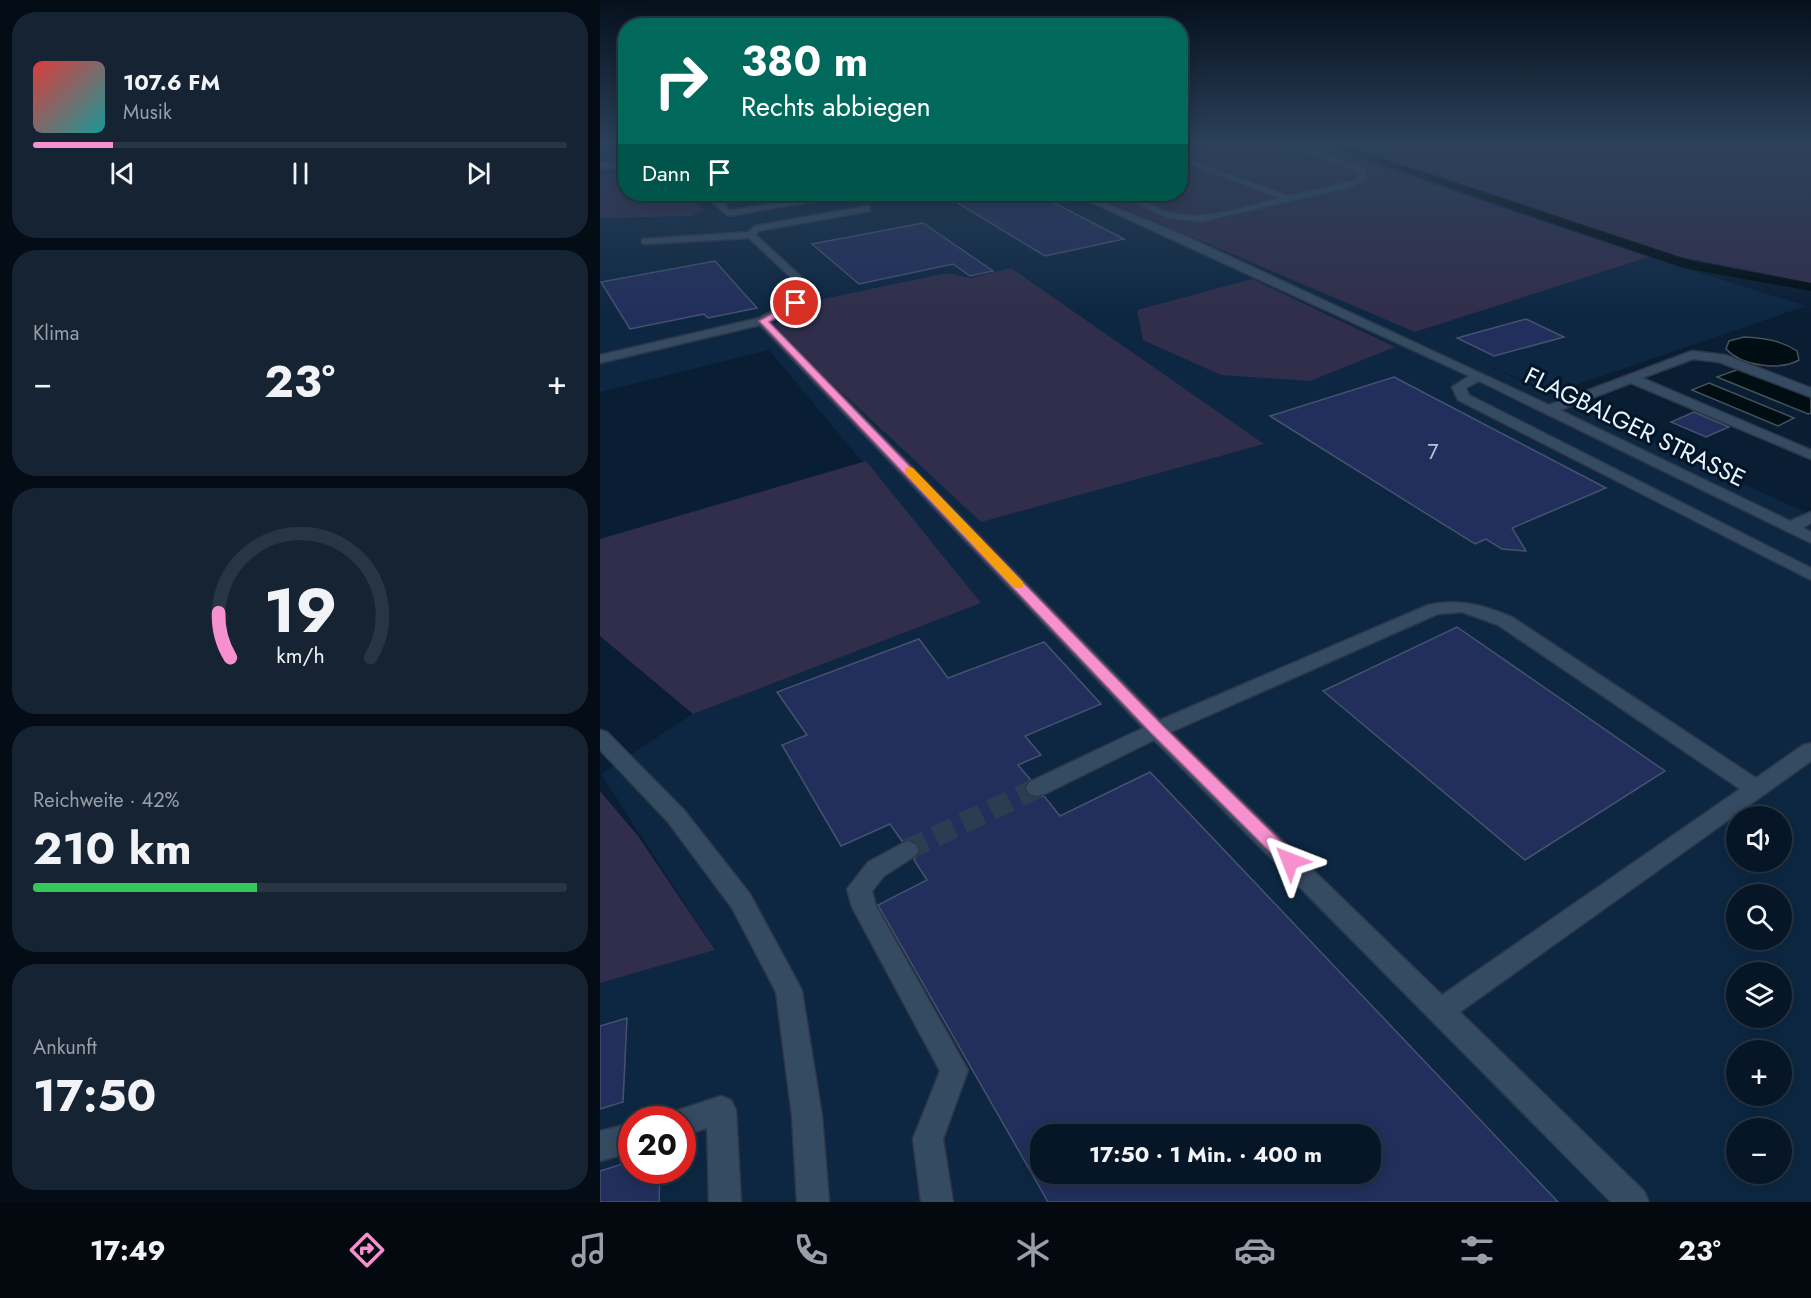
<!DOCTYPE html>
<html lang="de">
<head>
<meta charset="utf-8">
<style>
  body { margin:0; font-family:Jost,sans-serif; background:#152332; color:#f1f3f6; height:100vh; display:flex; flex-direction:column; font-size:22px; white-space:nowrap }
  * { box-sizing:border-box; margin:0 }
  p { font-size:20px; color:#989fa7 }
  .icon { flex:none; width:33px; height:33px; fill:none; stroke:currentColor; stroke-width:2; stroke-linecap:round; stroke-linejoin:round }
  .map { position:relative; flex:1; overflow:hidden }
  .side { display:flex; flex-direction:column; gap:12px; padding:12px; background:#040c15; width:600px }
  .side>* { flex:none }
  .guide { position:absolute; left:18px; top:18px; width:570px; height:183px; border-radius:24px; box-shadow:0 3px 15px #0003,0 0 0 2px #283543; background:#00695c; color:#fff; overflow:hidden }
  .controls { position:absolute; left:1126px; top:806px; display:grid; gap:12px }
  .controls a { display:grid; place-items:center; width:66px; height:66px; border-radius:50%; background:#071626; box-shadow:0 3px 15px #0003,0 0 0 2px #283543; font-size:30px }
  .speed { position:absolute; left:18px; top:1106px; display:flex; gap:12px; font-size:30px; font-weight:700; text-align:center }
  .speed>* { display:grid; place-content:center; width:78px; height:78px; border-radius:50%; background:#071626; box-shadow:0 3px 15px #0003,0 0 0 2px #283543; line-height:1 }
  .speed .limit { border:9px solid #d22; background:#fff; color:#111 }
  .pin { position:absolute; display:grid; place-items:center; width:51px; height:51px; color:#fff; margin:-26px; border:3px solid #fff; border-radius:50%; box-shadow:0 2px 6px #0007 }
  .me { position:absolute; width:66px; margin:-33px; rotate:315deg; stroke-linejoin:round; filter:drop-shadow(0 0 4px #0008) }
  .turn { display:flex; align-items:center; gap:21px; height:126px; padding:0 24px; font-size:27px }
  .turn .icon { width:78px; height:78px; stroke-width:2.5 }
  .turn b { display:block; font-size:42px; line-height:51px }
  .then { display:flex; align-items:center; height:57px; padding:0 24px; background:#0003; gap:12px; font-size:22px }
  .big { font-size:45px; font-weight:700; line-height:1.1 }
  .side .widget { flex:1; display:flex; flex-direction:column; justify-content:center; gap:9px; min-width:0; padding:0 21px; border-radius:24px; background:#152332 }
  .side .dial { align-items:center; gap:0 }
  .dial svg { height:156px; overflow:visible; fill:none; stroke:#283543; stroke-width:7; stroke-linecap:round; text-anchor:middle }
  .dial text { fill:#f1f3f6; stroke:none }
  .song { display:flex; align-items:center; gap:18px }
  .cover { width:72px; height:72px; border-radius:9px; background:linear-gradient(135deg,hsl(0 70% 55%),hsl(180 70% 35%)) }
  .played { height:6px; border-radius:3px; background:linear-gradient(90deg,#f790cf 15%,#283543 15%) }
  .keys { display:flex; justify-content:space-around; direction:ltr }
  .heat { display:flex; justify-content:space-between; align-items:center; font-size:33px; direction:ltr }
  .charge { height:9px; border-radius:4px; background:linear-gradient(90deg,#34c759 42%,#283543 0) }
  .trip { position:absolute; left:430px; top:1124px; width:351px; height:60px; border-radius:24px; background:#071626; box-shadow:0 3px 15px #0003,0 0 0 2px #283543; font-weight:700; line-height:60px; text-align:center }
  .tabs { display:flex; height:96px; justify-content:space-around; align-items:center; background:#03090f; color:#989fa7 }
  .tabs .icon { width:42px; height:42px }
  .tabs .current { color:#f790cf }
  .tabs b { font-size:27px; color:#f1f3f6 }
  main { display:flex; flex:1; min-height:0 }
  .map>svg:first-child { display:block }
  .built { fill:#0d2742; fill-rule:evenodd }
  .green { fill:#312e4b }
  .water { fill:#000d12; stroke:#475258; stroke-width:1.5 }
  .lines { fill:none; stroke-linecap:round; stroke-linejoin:round }
  .canal { fill:#000d12; fill-rule:evenodd }
  .building { fill:#222f5c; stroke:#47516d; stroke-width:1.5; fill-rule:evenodd }
  .minor-tunnel { stroke:#2b3e51; stroke-width:21; stroke-dasharray:21 10; stroke-linecap:butt }
  .minor-casing { stroke:#2f3647; stroke-width:3 }
  .minor { fill:#354b62; fill-rule:evenodd }
  .route { fill:#f790cf; stroke:#a15e87; stroke-width:1.5 }
  .slow { fill:#f59e0b }
  .labels { text-anchor:middle; stroke-width:6; stroke-linejoin:round; paint-order:stroke }
  .number-label { font-size:21px; fill:#bac3d5 }
  .street-label { font-size:24px; fill:#ecf4fd; stroke:#021529 }
</style>
</head>
<body>
<main>
<section class="side">
<div class="widget">
<div class="song"><i class="cover"></i><div><b>107.6 FM</b><p>Musik</p></div></div>
<div class="played"></div>
<div class="keys"><svg class="icon" aria-label="previous" viewBox="0 0 24 24"><path d="M18 5L8 12l10 7zM5 5v14"/></svg><svg class="icon" aria-label="pause" viewBox="0 0 24 24"><path d="M8 5v14M16 5v14"/></svg><svg class="icon" aria-label="next" viewBox="0 0 24 24"><path d="M6 5l10 7-10 7zM19 5v14"/></svg></div>
</div>
<div class="widget"><p>Klima</p>
<div class="heat"><a>−</a><b class="big">23°</b><a>+</a></div>
</div>
<div class="widget dial"><svg viewBox="0 0 100 80">
<path d="M14 69A42 42 0 1 1 86 69"/>
<path d="M14 69A42 42 0 0 1 8 46" stroke="#f790cf"/>
<text x="50" y="56" font-size="32" font-weight="700">19</text>
<text x="50" y="72" font-size="11">km/h</text>
</svg></div>
<div class="widget"><p>Reichweite · 42%</p><b class="big">210 km</b><div class="charge"></div></div>
<div class="widget"><p>Ankunft</p><b class="big">17:50</b></div>
</section>
<div class="map">
<svg width="1211" height="1202" viewBox="0 0 1211 1202">
  <rect width="100%" height="100%" fill="#091e33"/>
  <path class="built" d="M581,145H730L1001,243L815,332L1049,257L1206,306L952,393L882,363L1211,515V1202H0V983L115,950L1,774L93,714L380,603L169,350L0,392V155L25,151L26,194H580ZM1137,816H1182V861H1137ZM1137,894H1182V939H1137ZM1137,972H1182V1017H1137ZM1137,1050H1182V1095H1137ZM32,1119H82V1170H32ZM1137,1128H1182V1173H1137ZM441,1134H771V1173H441Z"/>
  <path class="green" d="M581,145H718L1049,257L815,332L491,194H580Z
    M790,145H1211V283L1075,256L763,151Z
    M25,173L26,194H88L104,210L91,216L0,218V175Z
    M411,268L664,444L381,522L191,345L175,324L204,303L347,273L370,278Z
    M652,279L795,347L710,381L621,375L543,340L537,310Z
    M266,461L381,603L93,714L0,636V539Z
    M0,791L38,836L115,950L0,983Z"/>
  <path class="water" d="M1144,337C1163,338 1181,340 1197,351L1199,360C1179,371 1142,366 1126,349L1129,341Z
    M1139,369L1211,397V413L1208,414L1117,377Z
    M1109,383L1194,418L1178,426L1092,390Z"/>
  <g class="lines">
    <path class="canal" d="M725,145H742L1092,261L1211,283V291L1084,268Z"/>
  </g>
  <path class="building" d="M343,194H437L524,239L445,256Z
    M323,223L393,271L370,276L353,264L259,284L212,244Z
    M115,261L157,308L108,318L104,314L30,329L1,282Z
    M926,319L964,337L894,356L857,338Z
    M794,377L1006,488L912,528L926,551L902,549L886,539L875,544L670,416Z
    M1094,412L1129,427L1106,437L1071,422Z
    M857,627L1065,771L925,860L723,691Z
    M319,639L348,678L444,642L501,704L425,736L441,755L418,765L430,779L424,787L427,795L436,798L444,796L460,816L550,772L958,1202H448L278,905L327,880L314,860L321,849L316,842L308,839L302,841L290,824L241,846L182,745L207,735L177,692ZM441,1134H771V1173H441Z
    M27,1018L23,1102L0,1109V1026Z
    M32,1161V1170H60L59,1202H0V1171Z"/>
  <g class="lines">
    <path class="minor-tunnel" d="M307,850L437,788"/>
    <defs>
      <path id="minor" d="M685,145H698L766,169L765,180L749,188L600,222L567,218L516,194C537,192 553,209 573,213C607,221 646,206 679,198L580,161V156L689,196L757,179L758,172Z
        M26,162V167L0,169V163Z
        M239,194H259L128,216L113,203L134,196V200L124,204L130,210Z
        M473,194H484L588,237L949,405L1092,351L1125,355L1211,388V397L1119,362L1093,359L1042,378L1211,450V459L1031,383L960,410L1190,521L1211,512V523L1203,528L1211,532V543L879,381L866,388L869,395L1211,568V580L858,400L852,387L869,376Z
        M267,206L270,207V211L158,231L156,235L219,293L170,322L560,720L828,605C858,598 884,605 912,617L1156,778L1203,745L1211,743V761L860,1012L1044,1191L1049,1202H1011L554,740L445,794L437,796L429,794L426,788L429,782L543,728L160,325L0,363V355L159,318L206,292L149,238L46,244L42,243V239L148,232L155,226ZM862,612L898,625L1140,789L842,995L571,732L838,614Z
        M0,730L7,732L84,810L150,894L198,983L202,991L222,1116L229,1202H197L192,1116L176,992L132,908L68,822L0,750Z
        M307,841L315,844L319,850L315,856L284,876L272,891L276,906L368,1070L343,1139L353,1202H321L313,1139L340,1071L252,907L247,889L268,862Z
        M121,1096L131,1100L136,1110L141,1202H109L107,1128L82,1136V1119H69L72,1112Z
        M32,1123V1152L0,1161V1131Z"/>
    </defs>
    <use href="#minor" class="minor-casing"/>
    <use href="#minor" class="minor"/>
  </g>
  <linearGradient id="sky" x2="0" y2="1"><stop stop-color="#05101c"/><stop offset="0.46" stop-color="#2c415b"/><stop offset="1" stop-color="#2c415b" stop-opacity="0"/></linearGradient>
  <rect width="1211" height="314" fill="url(#sky)"/>
  <path class="route" d="M196,300L200,304L169,322L562,725L696,856L699,861L696,866H684L550,732L159,321Z"/>
  <path class="slow" d="M309,467L313,468L423,582V588H414L305,473V468Z"/>
  <g class="labels">
    <g class="number-label">
      <text x="833" y="459">7</text>
    </g>
    <g class="street-label">
      <text transform="translate(1035 427) rotate(26)" y="8">FLAGBALGER STRASSE</text>
    </g>
  </g>
</svg>
<div class="controls">
<a><svg class="icon" aria-label="sound" viewBox="0 0 24 24"><path d="M4 9h4l5-4v14l-5-4H4zM17 9q2 3 0 6"/></svg></a>
<a><svg class="icon" aria-label="search" viewBox="0 0 24 24"><circle cx="10" cy="10" r="6"/><path d="M15 15l6 6"/></svg></a>
<a><svg class="icon" aria-label="layers" viewBox="0 0 24 24"><path d="M12 4l9 5-9 5-9-5zM3 14l9 5 9-5"/></svg></a>
<a>+</a>
<a>−</a>
</div>
<div class="speed"><div class="limit">20</div></div>
<div class="pin" style="left:196px;top:303px;background:#d93025"><svg class="icon" aria-label="arrive" viewBox="0 0 24 24"><path d="M6 21V4h12l-3 4 3 4H6"/></svg></div>
<svg class="me" style="left:690px;top:861px" viewBox="-20 -20 40 40"><path d="M0-17L14 15 0 8-14 15z" fill="#f790cf" stroke="#fff" stroke-width="4"/></svg>
<div class="trip">17:50 · 1 Min. · 400 m</div>
<div class="guide">
<div class="turn"><svg class="icon" aria-label="right" viewBox="0 0 24 24"><path d="M7 20v-9h11M14 6l5 5-5 5"/></svg><div><b>380 m</b>Rechts abbiegen</div></div>
<div class="then">Dann<svg class="icon" aria-label="arrive" viewBox="0 0 24 24"><path d="M6 21V4h12l-3 4 3 4H6"/></svg></div>
</div>
</div>
</main>
<nav class="tabs">
<b>17:49</b>
<svg class="icon current" aria-label="directions" viewBox="0 0 24 24"><path d="M12 3l9 9-9 9-9-9zM9 14v-3h6M13 9l2 2-2 2"/></svg>
<svg class="icon" aria-label="music" viewBox="0 0 24 24"><path d="M9 18V5l10-2v13"/><circle cx="6" cy="18" r="3"/><circle cx="16" cy="16" r="3"/></svg>
<svg class="icon" aria-label="phone" viewBox="0 0 24 24"><path d="M5 4h4l2 5-3 2q2 4 5 5l2-3 5 2v4C11 20 4 13 5 4z"/></svg>
<svg class="icon" aria-label="climate" viewBox="0 0 24 24"><path d="M12 3v18M4 7l16 10M4 17L20 7"/></svg>
<svg class="icon" aria-label="car" viewBox="0 0 24 24"><path d="M5 17H2v-5l4-1 3-4h7l3 4 3 1v5h-3M9 17h6M6 11h13"/><circle cx="7" cy="17" r="2"/><circle cx="17" cy="17" r="2"/></svg>
<svg class="icon" aria-label="filters" viewBox="0 0 24 24"><path d="M4 7h16M4 17h16"/><circle cx="9" cy="7" r="2"/><circle cx="15" cy="17" r="2"/></svg>
<b>23°</b>
</nav>
</body>
</html>
